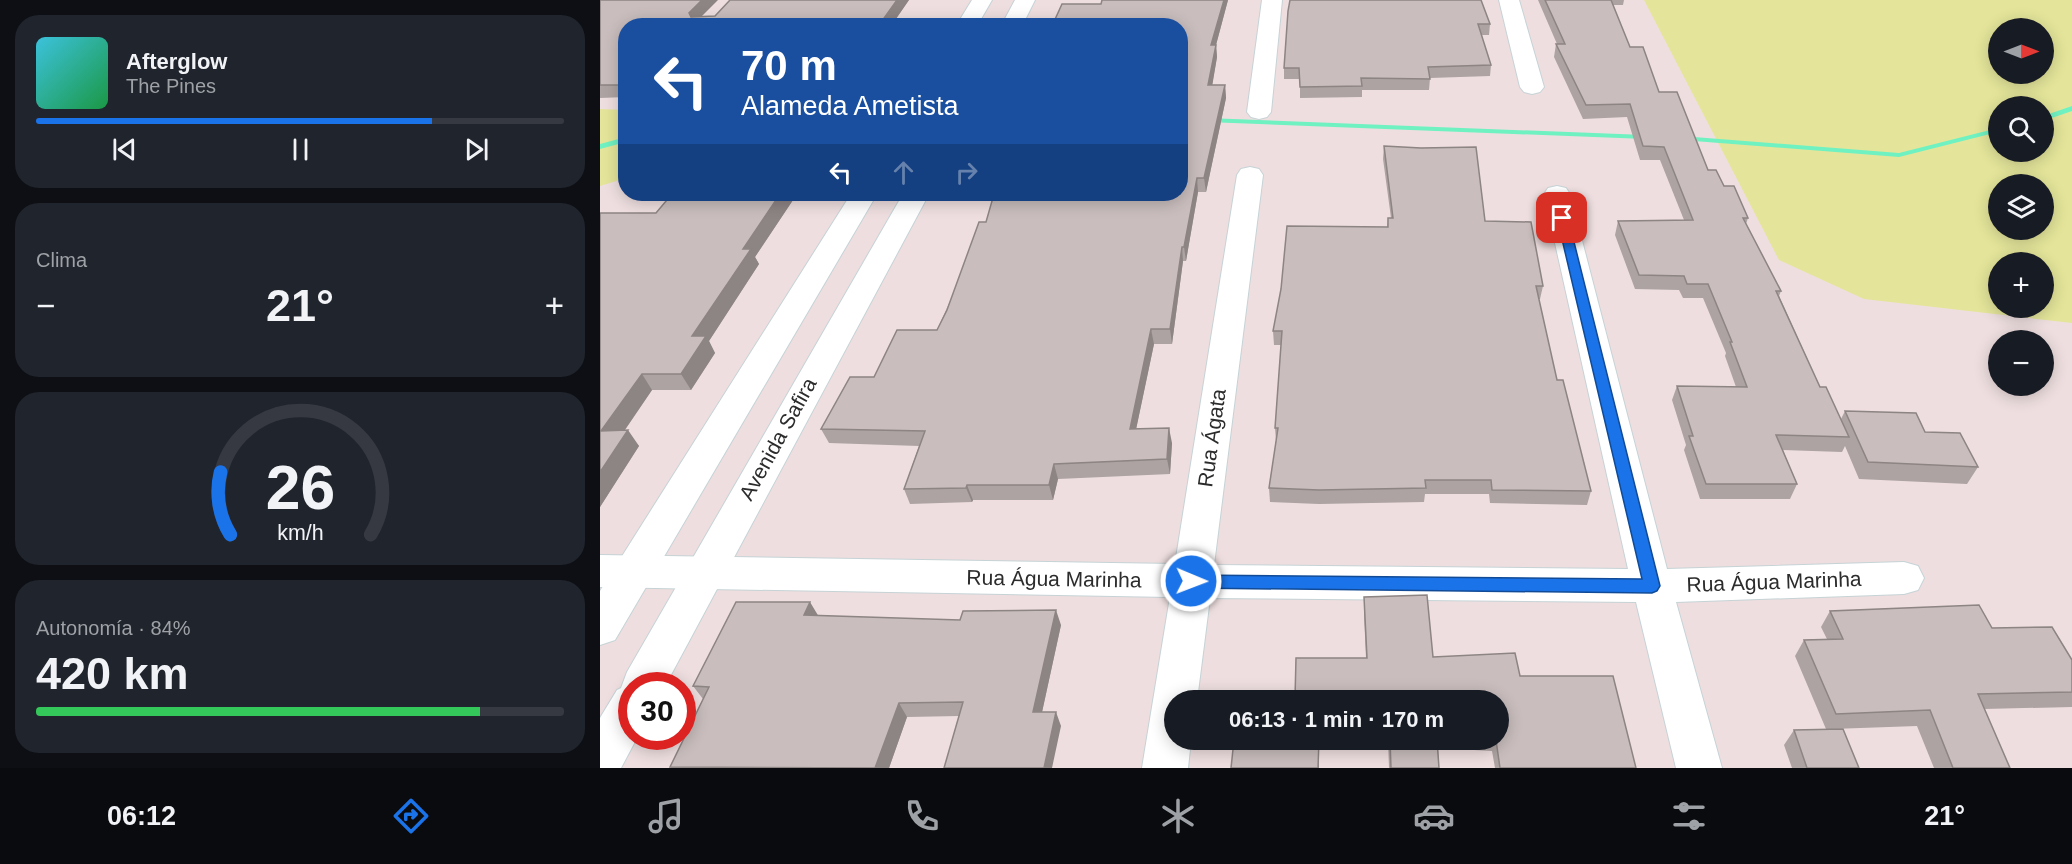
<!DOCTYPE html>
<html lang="es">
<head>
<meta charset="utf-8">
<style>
  body { margin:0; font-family:Helvetica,sans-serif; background:#20242c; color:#f1f3f6; height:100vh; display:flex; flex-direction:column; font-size:22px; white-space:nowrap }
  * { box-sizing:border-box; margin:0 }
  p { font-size:20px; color:#9ea1a6 }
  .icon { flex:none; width:33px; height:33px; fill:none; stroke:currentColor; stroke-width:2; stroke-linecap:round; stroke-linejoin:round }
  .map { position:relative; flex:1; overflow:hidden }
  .side { display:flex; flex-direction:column; gap:15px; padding:15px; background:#0d0f14; width:600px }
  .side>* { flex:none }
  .top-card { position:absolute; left:18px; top:18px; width:570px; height:183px; border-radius:24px; box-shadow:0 3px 15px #0003; background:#1a4fa0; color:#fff; overflow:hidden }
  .needle { width:39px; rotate:90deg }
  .tools { position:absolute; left:1388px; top:18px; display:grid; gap:12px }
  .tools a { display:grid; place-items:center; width:66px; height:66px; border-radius:50%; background:#171b24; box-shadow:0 3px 15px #0003; font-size:30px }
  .speed { position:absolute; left:18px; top:672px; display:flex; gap:12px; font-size:30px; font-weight:700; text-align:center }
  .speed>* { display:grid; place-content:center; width:78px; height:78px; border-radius:50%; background:#171b24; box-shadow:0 3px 15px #0003; line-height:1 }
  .speed .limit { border:9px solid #d22; background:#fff; color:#111 }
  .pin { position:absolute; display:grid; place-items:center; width:51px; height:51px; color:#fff; margin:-26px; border-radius:12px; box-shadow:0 3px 9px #0006 }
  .me { position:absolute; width:66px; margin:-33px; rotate:91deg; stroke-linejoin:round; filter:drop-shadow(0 0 4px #0008) }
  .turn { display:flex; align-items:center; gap:21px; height:126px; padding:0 24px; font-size:27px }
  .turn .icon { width:78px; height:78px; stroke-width:2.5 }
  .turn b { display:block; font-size:42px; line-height:51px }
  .lanes { display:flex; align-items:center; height:57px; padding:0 24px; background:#0003; justify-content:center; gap:30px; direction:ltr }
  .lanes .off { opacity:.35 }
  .big { font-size:45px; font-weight:700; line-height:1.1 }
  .side .card { flex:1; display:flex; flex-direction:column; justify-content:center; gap:9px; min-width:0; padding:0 21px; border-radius:24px; background:#20242c }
  .side .dial { align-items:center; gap:0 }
  .dial svg { height:156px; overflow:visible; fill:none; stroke:#363941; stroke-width:7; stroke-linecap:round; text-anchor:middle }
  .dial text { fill:#f1f3f6; stroke:none }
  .song { display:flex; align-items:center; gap:18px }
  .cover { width:72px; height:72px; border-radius:9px; background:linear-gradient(135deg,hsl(190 70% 55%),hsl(140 70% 35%)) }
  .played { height:6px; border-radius:3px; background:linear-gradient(90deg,#1a73e8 75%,#363941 75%) }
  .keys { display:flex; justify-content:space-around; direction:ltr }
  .heat { display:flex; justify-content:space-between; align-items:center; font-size:33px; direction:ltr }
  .charge { height:9px; border-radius:4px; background:linear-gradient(90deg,#34c759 84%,#363941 0) }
  .trip { position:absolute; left:564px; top:690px; width:345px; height:60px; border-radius:30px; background:#171b24; box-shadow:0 3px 15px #0003; font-weight:700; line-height:60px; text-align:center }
  .tab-bar { display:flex; height:96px; justify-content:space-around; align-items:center; background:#090b0e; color:#9ea1a6 }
  .tab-bar .icon { width:42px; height:42px }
  .tab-bar .active { color:#1a73e8 }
  .tab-bar b { font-size:27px; color:#f1f3f6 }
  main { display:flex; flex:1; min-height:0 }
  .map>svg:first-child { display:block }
  .green { fill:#e4e59a; fill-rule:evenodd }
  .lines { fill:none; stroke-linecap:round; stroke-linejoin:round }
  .stream { fill:#70f1c1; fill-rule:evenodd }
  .minor-casing { stroke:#c6d3d6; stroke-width:2 }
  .tertiary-casing { stroke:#c6d3d6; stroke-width:2 }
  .minor { fill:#fff; fill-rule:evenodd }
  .tertiary { fill:#fff; fill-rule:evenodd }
  .wall { fill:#ada3a3 }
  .shaded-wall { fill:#8d8484 }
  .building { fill:#c9bdbd; stroke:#8d8484; stroke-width:1.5 }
  .route { fill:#1a73e8; stroke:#114b97; stroke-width:1.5 }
  .labels { text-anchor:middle; stroke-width:5; stroke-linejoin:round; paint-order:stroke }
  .street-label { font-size:21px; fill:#2c2c2c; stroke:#fff }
</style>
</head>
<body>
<main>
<section class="side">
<div class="card">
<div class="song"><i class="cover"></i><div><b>Afterglow</b><p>The Pines</p></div></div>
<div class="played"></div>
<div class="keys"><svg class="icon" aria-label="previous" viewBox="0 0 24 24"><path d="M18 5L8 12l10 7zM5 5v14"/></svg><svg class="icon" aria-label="pause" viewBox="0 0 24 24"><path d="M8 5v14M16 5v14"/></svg><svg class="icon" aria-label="next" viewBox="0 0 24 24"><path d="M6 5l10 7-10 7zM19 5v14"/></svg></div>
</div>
<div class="card"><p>Clima</p>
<div class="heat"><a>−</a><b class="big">21°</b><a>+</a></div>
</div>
<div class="card dial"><svg viewBox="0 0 100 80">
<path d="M14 69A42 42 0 1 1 86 69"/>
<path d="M14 69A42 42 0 0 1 9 37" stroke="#1a73e8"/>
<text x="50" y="56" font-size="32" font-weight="700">26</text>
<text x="50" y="72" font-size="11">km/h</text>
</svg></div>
<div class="card"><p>Autonomía · 84%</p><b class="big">420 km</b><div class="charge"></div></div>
</section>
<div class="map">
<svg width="1472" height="768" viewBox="0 0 1472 768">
  <rect width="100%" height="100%" fill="#eededf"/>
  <path class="green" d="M1044,0H1472V323L1264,299L1179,260ZM1398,28H1443V74H1398ZM1398,106H1443V152H1398ZM1398,184H1443V230H1398ZM1398,262H1443V308H1398Z
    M0,109L25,110L26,178L0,186Z"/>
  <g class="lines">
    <path class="stream" d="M1472,106V111L1443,121V116Z
      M580,117L1045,135L1049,137L1045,139L580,121Z
      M1398,128V132L1299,157L1081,140L1077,138L1081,136L1299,153Z
      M26,137V142L0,149V144Z"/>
    <defs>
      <path id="minor" d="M662,0H682L671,112L667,117L659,119L651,117L647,112Z
        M899,0H919L944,87L940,92L932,94L924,92L920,87Z
        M650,167L659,169L663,175L614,565L1028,569L944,194L948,188L957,186L966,188L970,194L1067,569L1304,562L1318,566L1324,578L1318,590L1304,594L1076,602L1122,768H1076L1036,602L610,598L597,700H574V740H591L588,768H542L570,597L0,587V555L575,564L637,175L641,169Z"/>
      <path id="tertiary" d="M372,0H392L377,26H356Z
        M415,0H435L422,26H401Z
        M251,194H277L15,640L0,645V591Z
        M303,194H329L65,686H32V736H38L21,768H0V718L17,690L21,688L27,672Z"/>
    </defs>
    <use href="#minor" class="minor-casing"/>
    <use href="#tertiary" class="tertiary-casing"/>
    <use href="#minor" class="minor"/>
    <use href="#tertiary" class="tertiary"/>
  </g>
  <path class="wall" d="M0,0L102,16H115L130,0H309L291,26H26V97L0,98Z
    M502,0H628L616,45L617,57L612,85H625L626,98L606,192H598L586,261H583L572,344H554L536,429L572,443L570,474L458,479L453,500H373L372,502L310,504L304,489L319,446L229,443L221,429L274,377L337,330L386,222L580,194V26L501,4Z
    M690,0L890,24L889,35H881L891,65L890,76L830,78L829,90H762V97L700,98V79H684V68Z
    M938,0H1024L1023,5H1013L1030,47L1108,170L1124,186L1148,218L1146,224L1181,291L1179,296L1220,387L1241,419L1245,411L1325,432L1378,467L1367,484L1259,479L1245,446L1242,452L1183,450L1197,484L1190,499H1100L1084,450L1086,445L1072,400L1077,386L1136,387L1125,356L1126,353L1103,298H1083L1079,290L1035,289L1015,235L1018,221L1084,220L1060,160H1040L1027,117L983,119L954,57L956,44H957Z
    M784,146L885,221L943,286L940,299H939L957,380L991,491L987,505L890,503L889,494H825L824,502L719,504L670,502L669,488L676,441L675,428L681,345H674L673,331L787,227L788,218H791L783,159Z
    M72,194H237L235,197H195L155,257L159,264L109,341L115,353L91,390H52L25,430L39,446L0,507V213H56Z
    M764,597L833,657L920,676L1036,768H895L892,751L838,748L839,768H789L788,740H898V700H695L696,658H766L764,614Z
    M1230,611L1392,628L1472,660V707L1384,709L1410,768H1334L1317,726L1232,729L1259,768H1192L1184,745L1194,730L1226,729L1195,656L1204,640L1227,639L1221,627Z
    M218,616L461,625L442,712L461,726L359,716L307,717L289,768H71L70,767L103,699L93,686Z"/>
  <path class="shaded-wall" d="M102,0H118L94,24L89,13Z
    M297,0H309L291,26H284L282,21Z
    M624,0H628L616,45L617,57L610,99L608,85L611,45Z
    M625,85L626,98L606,192L604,178Z
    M597,178L598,192L586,261L584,247Z
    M180,194H193L195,197L155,257L159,264L109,341L115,353L91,390L81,374L92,336L143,249Z
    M582,247L583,261L572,344L570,329Z
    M551,329L554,344L533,444L530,429Z
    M42,374L52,390L13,447L1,431Z
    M569,428L572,443L570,474L567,459Z
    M28,430L39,446L0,507V472Z
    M454,464L458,479L453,500L449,485Z
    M367,485L373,500L372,502L366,488Z
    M210,602L219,617L204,615Z
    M456,610L461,625L439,726L433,712Z
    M299,703L307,717L289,768H275Z
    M456,712L461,726L452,768H444Z
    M719,740V768H718Z"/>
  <path class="building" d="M0,0H102L89,13L91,17L115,16L130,0H297L282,21H290L286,26H26V85H0Z
    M502,0H624L611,45H616L608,85H625L604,178H597L584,247H582L570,329H551L530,429L569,428L567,459L454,464L449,485H367L366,488L304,489L325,431L221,429L250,377H274L297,330H337L347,310L379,222H386L394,194H580V26H452L462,4H501Z
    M690,0H881L890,24H878L891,65L828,67L830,79L761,78L762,86L700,87L699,68H684L688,11Z
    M945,0H1011L1030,47H1043L1059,92H1077L1108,170H1116L1124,186H1134L1148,218H1143L1181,291H1176L1220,387H1226L1249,437L1176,435L1197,484H1106L1089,436H1093L1077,386L1147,387L1130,342H1132L1108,284H1087L1084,276L1039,275L1018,221L1093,220L1064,147L1043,146L1030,104L986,105L956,44H965Z
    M784,146L821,148L876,147L885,221L931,222L943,286H936L957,380H963L991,491L892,490L891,480H825L826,488L719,490L669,488L678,428H675L682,331H673L681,289L687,226L788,227V218H793Z
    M72,194H180L143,249H151L92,336H106L81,374H42L1,431L28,430L0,472V213H56Z
    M1245,411L1316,413L1325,432L1360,433L1378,467L1268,462Z
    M827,595L833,657L915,653L920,676H1013L1036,768H900L896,740H898V700H788V698H695L696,658H767L764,597Z
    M136,602H210L204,615L360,620L363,611L456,610L433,712H456L444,768H344L363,702L299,703L275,768L70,767L109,687L93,686Z
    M1379,605L1392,628L1452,627L1472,660V692L1378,694L1410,768H1353L1330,710L1236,714L1204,640L1243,639L1230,611Z
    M1243,729L1259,768H1207L1194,730Z
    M634,740H719L718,768H631Z
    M790,740H837L839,768H791Z"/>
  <path class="route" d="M962,214L968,218L1060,586L1057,591L1052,593L591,588L585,586L583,581L585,577L591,575L1042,579L957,218Z"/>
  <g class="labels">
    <g class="street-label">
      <text transform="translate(612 438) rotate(-82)" y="7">Rua Ágata</text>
      <text transform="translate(178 439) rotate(-61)" y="7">Avenida Safira</text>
      <text transform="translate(454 579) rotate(1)" y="7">Rua Água Marinha</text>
      <text transform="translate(1174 582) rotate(-2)" y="7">Rua Água Marinha</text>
    </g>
  </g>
</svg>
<div class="tools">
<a><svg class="needle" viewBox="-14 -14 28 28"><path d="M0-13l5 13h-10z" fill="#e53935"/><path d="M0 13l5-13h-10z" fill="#9ea1a6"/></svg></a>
<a><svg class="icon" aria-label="search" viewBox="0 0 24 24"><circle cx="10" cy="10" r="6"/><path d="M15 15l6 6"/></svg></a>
<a><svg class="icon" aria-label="layers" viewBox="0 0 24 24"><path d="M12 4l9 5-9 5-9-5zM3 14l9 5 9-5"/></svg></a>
<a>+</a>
<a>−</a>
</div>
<div class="speed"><div class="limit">30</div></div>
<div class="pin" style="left:962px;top:218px;background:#d93025"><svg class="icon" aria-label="arrive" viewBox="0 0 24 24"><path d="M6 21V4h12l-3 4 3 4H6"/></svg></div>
<svg class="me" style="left:591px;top:581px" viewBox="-20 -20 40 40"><circle r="17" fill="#1a73e8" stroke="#fff" stroke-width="3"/><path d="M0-11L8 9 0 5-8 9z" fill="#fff"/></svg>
<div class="trip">06:13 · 1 min · 170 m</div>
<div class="top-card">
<div class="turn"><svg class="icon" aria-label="left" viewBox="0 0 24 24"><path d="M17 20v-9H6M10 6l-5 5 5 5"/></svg><div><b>70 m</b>Alameda Ametista</div></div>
<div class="lanes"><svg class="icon" aria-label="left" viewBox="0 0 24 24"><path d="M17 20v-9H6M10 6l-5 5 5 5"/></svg><svg class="icon off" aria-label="ahead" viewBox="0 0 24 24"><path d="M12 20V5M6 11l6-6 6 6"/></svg><svg class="icon off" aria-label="right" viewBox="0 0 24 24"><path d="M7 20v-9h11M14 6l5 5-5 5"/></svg></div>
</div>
</div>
</main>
<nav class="tab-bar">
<b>06:12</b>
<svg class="icon active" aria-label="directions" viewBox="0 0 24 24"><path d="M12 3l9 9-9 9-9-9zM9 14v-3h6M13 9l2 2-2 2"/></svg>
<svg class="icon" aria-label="music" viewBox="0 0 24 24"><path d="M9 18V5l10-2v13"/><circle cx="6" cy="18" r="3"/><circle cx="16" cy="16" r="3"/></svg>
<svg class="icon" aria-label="phone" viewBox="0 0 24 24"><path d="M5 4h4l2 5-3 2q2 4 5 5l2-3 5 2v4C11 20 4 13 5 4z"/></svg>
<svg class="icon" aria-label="climate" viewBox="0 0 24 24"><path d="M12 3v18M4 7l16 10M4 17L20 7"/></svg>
<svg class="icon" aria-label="car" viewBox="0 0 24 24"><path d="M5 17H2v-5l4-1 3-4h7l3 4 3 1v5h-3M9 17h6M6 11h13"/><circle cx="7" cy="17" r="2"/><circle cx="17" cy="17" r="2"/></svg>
<svg class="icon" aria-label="filters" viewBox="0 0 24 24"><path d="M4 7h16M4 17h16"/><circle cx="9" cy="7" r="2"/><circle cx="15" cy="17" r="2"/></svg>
<b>21°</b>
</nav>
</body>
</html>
